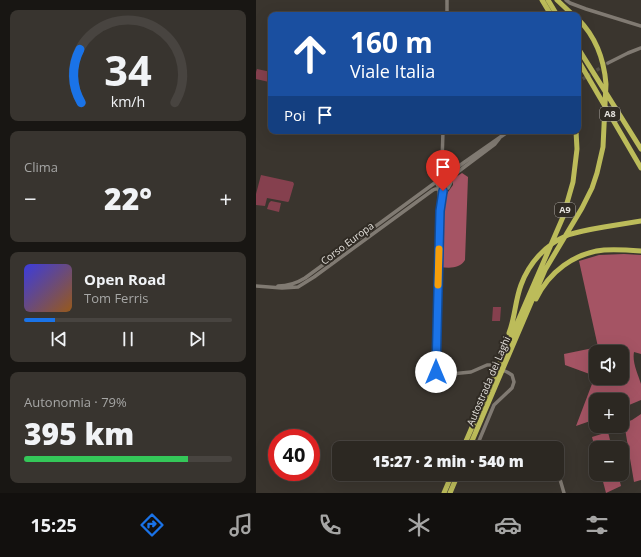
<!DOCTYPE html>
<html lang="it">
<head>
<meta charset="utf-8">
<style>
  body { margin:0; font-family:"Open Sans",sans-serif; background:#38342f; color:#f1f3f6; height:100vh; display:flex; flex-direction:column; font-size:15px; white-space:nowrap }
  * { box-sizing:border-box; margin:0 }
  p { font-size:13px; color:#a6a6a5 }
  .icon { flex:none; width:22px; height:22px; fill:none; stroke:currentColor; stroke-width:2; stroke-linecap:round; stroke-linejoin:round }
  .map { position:relative; flex:1; overflow:hidden }
  .sheet { display:flex; flex-direction:column; gap:10px; padding:10px; background:#181613; width:256px }
  .sheet>* { flex:none }
  .banner { position:absolute; left:12px; top:12px; width:313px; height:122px; border-radius:8px; box-shadow:0 4px 16px #0002,0 0 0 1px #484440; background:#1a4fa0; color:#fff; overflow:hidden }
  .buttons { position:absolute; left:333px; top:345px; display:grid; gap:8px }
  .buttons a { display:grid; place-items:center; width:40px; height:40px; border-radius:8px; background:#2c2822; box-shadow:0 4px 16px #0002,0 0 0 1px #484440; font-size:20px }
  .speed { position:absolute; left:12px; top:429px; display:flex; gap:8px; font-size:20px; font-weight:700; text-align:center }
  .speed>* { display:grid; place-content:center; width:52px; height:52px; border-radius:50%; background:#2c2822; box-shadow:0 4px 16px #0002,0 0 0 1px #484440; line-height:1 }
  .speed .limit { border:6px solid #d22; background:#fff; color:#111 }
  .pin { position:absolute; display:grid; place-items:center; width:34px; height:34px; color:#fff; margin:-41px -17px; border-radius:50% 50% 50% 0; rotate:-45deg; box-shadow:0 0 4px #0007 }
  .pin .icon { rotate:45deg }
  .me { position:absolute; width:44px; margin:-22px; rotate:0deg; stroke-linejoin:round; filter:drop-shadow(0 0 3px #0008) }
  .turn { display:flex; align-items:center; gap:14px; height:84px; padding:0 16px; font-size:18px }
  .turn .icon { width:52px; height:52px; stroke-width:2.5 }
  .turn b { display:block; font-size:28px; line-height:34px }
  .then { display:flex; align-items:center; height:38px; padding:0 16px; background:#0003; gap:8px; font-size:15px }
  .big { font-size:30px; font-weight:800; line-height:1.1 }
  .sheet .card { flex:1; display:flex; flex-direction:column; justify-content:center; gap:6px; min-width:0; padding:0 14px; border-radius:8px; background:#38342f }
  .sheet .dial { align-items:center; gap:0 }
  .dial svg { height:104px; overflow:visible; fill:none; stroke:#484440; stroke-width:7; stroke-linecap:round; text-anchor:middle }
  .dial text { fill:#f1f3f6; stroke:none }
  .song { display:flex; align-items:center; gap:12px }
  .cover { width:48px; height:48px; border-radius:6px; background:linear-gradient(135deg,hsl(240 70% 55%),hsl(30 70% 35%)) }
  .played { height:4px; border-radius:2px; background:linear-gradient(90deg,#1a73e8 15%,#484440 15%) }
  .keys { display:flex; justify-content:space-around; direction:ltr }
  .heat { display:flex; justify-content:space-between; align-items:center; font-size:22px; direction:ltr }
  .charge { height:6px; border-radius:3px; background:linear-gradient(90deg,#34c759 79%,#484440 0) }
  .trip { position:absolute; left:76px; top:441px; width:232px; height:40px; border-radius:8px; background:#2c2822; box-shadow:0 4px 16px #0002,0 0 0 1px #484440; font-weight:800; line-height:40px; text-align:center }
  .dock { display:flex; height:64px; justify-content:space-around; align-items:center; background:#12100e; color:#a6a6a5 }
  .dock .icon { width:28px; height:28px }
  .dock .active { color:#1a73e8 }
  .dock b { font-size:18px; color:#f1f3f6 }
  main { display:flex; flex:1; min-height:0 }
  .map>svg:first-child { display:block }
  .green { fill:#85404e }
  .forest { fill:#a55464; fill-rule:evenodd }
  .lines { fill:none; stroke-linecap:round; stroke-linejoin:round }
  .secondary-tunnel { stroke:#544f48; stroke-width:3.5; stroke-dasharray:3.5 2; stroke-linecap:butt }
  .secondary { stroke:#807a72; stroke-width:3.5 }
  .highway { stroke:#bcbc5a; stroke-width:5 }
  .route-casing { stroke:#114b97; stroke-width:10 }
  .route { stroke:#1a73e8; stroke-width:7 }
  .slow { stroke:#f59e0b; stroke-width:7 }
  .labels { text-anchor:middle; stroke-width:4; stroke-linejoin:round; paint-order:stroke }
  .shield { fill:#302b24; stroke:#aeaaa5; stroke-width:1 }
  .shield-label { font-size:9px; font-weight:bold; fill:#e4e1dc }
  .street-label { font-size:10px; fill:#e4e1dc; stroke:#302b24 }
</style>
</head>
<body>
<main>
<section class="sheet">
<div class="card dial"><svg viewBox="0 0 100 80">
<path d="M14 69A42 42 0 1 1 86 69"/>
<path d="M14 69A42 42 0 0 1 13 28" stroke="#1a73e8"/>
<text x="50" y="56" font-size="32" font-weight="700">34</text>
<text x="50" y="72" font-size="11">km/h</text>
</svg></div>
<div class="card"><p>Clima</p>
<div class="heat"><a>−</a><b class="big">22°</b><a>+</a></div>
</div>
<div class="card">
<div class="song"><i class="cover"></i><div><b>Open Road</b><p>Tom Ferris</p></div></div>
<div class="played"></div>
<div class="keys"><svg class="icon" aria-label="previous" viewBox="0 0 24 24"><path d="M18 5L8 12l10 7zM5 5v14"/></svg><svg class="icon" aria-label="pause" viewBox="0 0 24 24"><path d="M8 5v14M16 5v14"/></svg><svg class="icon" aria-label="next" viewBox="0 0 24 24"><path d="M6 5l10 7-10 7zM19 5v14"/></svg></div>
</div>
<div class="card"><p>Autonomia · 79%</p><b class="big">395 km</b><div class="charge"></div></div>
</section>
<div class="map">
<svg width="385" height="493" viewBox="0 0 385 493">
  <rect width="100%" height="100%" fill="#3a352e"/>
  <path class="green" d="M1,69L15,72L13,82L0,79V72Z
    M5,175L37,182L38,184L33,201L32,202L11,198L9,206L0,205V194Z
    M15,201L25,203L23,212L11,209L13,203Z
    M237,307H245L244,321H236Z"/>
  <path class="forest" d="M206,173L212,177L209,260C204,269 193,268 184,267L187,203L192,192L197,185V179Z
    M368,254L385,255V354L378,352C376,363 382,374 385,384C385,389 385,395 385,400L366,408V400H340V419L320,426L339,376L309,365L308,354L342,347L323,261L343,255ZM340,352H366V378H340Z
    M385,414V480L378,482L368,423L376,420Z
    M352,432L356,448H340V452L336,437Z
    M345,474H362L365,486L350,493Z"/>
  <g class="lines">
    <path class="secondary-tunnel" d="M322,82L352,63"/>
    <path class="secondary" d="M310,0L314,3L330,9L385,26
      M191,15V0
      M352,63L372,53L385,48
      M190,175L253,131
      M184,176L186,162L187,131
      M194,180L199,174L239,144L243,139
      M183,188L184,211L179,368L180,377L185,375L215,372L231,365H235L251,372L256,375L258,382L256,388L238,405L220,448
      M0,286L26,288L42,287L58,277L177,190C183,187 187,191 192,188L195,182C191,171 180,173 181,184L183,188
      M22,286C32,286 41,283 49,278L180,182
      M301,469L308,493"/>
    <path class="highway" d="M286,0L295,15
      M292,0L301,15
      M301,0L317,15
      M322,48L385,149
      M322,60L385,168
      M280,299C293,272 318,253 348,250C360,249 373,250 385,251
      M253,333C259,318 259,301 265,285C273,263 290,244 312,235C324,231 336,229 348,227C361,225 373,223 385,221
      M207,448L307,217L317,182L321,149L320,131
      M213,448L289,270L326,208L336,188L341,173L347,147L350,84C348,59 340,37 322,19
      M188,493L196,474
      M194,493L202,474"/>
  </g>
  <g class="lines">
    <defs>
      <path id="route" d="M180,372L184,211L187,191"/>
    </defs>
    <use href="#route" class="route-casing"/>
    <use href="#route" class="route"/>
    <path class="slow" d="M182,285L183,249"/>
  </g>
  <g class="labels">
    <g class="shield">
      <rect x="344" y="107" width="20" height="14" rx="3"/>
      <rect x="299" y="203" width="20" height="14" rx="3"/>
    </g>
    <g class="shield-label">
      <text x="354" y="117">A8</text>
      <text x="309" y="213">A9</text>
    </g>
    <g class="street-label">
      <text transform="translate(91 243) rotate(-37)" y="4">Corso Europa</text>
      <text transform="translate(232 381) rotate(-67)" y="4">Autostrada dei Laghi</text>
    </g>
  </g>
</svg>
<div class="buttons">
<a><svg class="icon" aria-label="sound" viewBox="0 0 24 24"><path d="M4 9h4l5-4v14l-5-4H4zM17 9q2 3 0 6"/></svg></a>
<a>+</a>
<a>−</a>
</div>
<div class="speed"><div class="limit">40</div></div>
<div class="pin" style="left:187px;top:191px;background:#d93025"><svg class="icon" aria-label="arrive" viewBox="0 0 24 24"><path d="M6 21V4h12l-3 4 3 4H6"/></svg></div>
<svg class="me" style="left:180px;top:372px" viewBox="-20 -20 40 40"><circle r="19" fill="#fff"/><path d="M0-13L10 11 0 6-10 11z" fill="#1a73e8"/></svg>
<div class="trip">15:27 · 2 min · 540 m</div>
<div class="banner">
<div class="turn"><svg class="icon" aria-label="ahead" viewBox="0 0 24 24"><path d="M12 20V5M6 11l6-6 6 6"/></svg><div><b>160 m</b>Viale Italia</div></div>
<div class="then">Poi<svg class="icon" aria-label="arrive" viewBox="0 0 24 24"><path d="M6 21V4h12l-3 4 3 4H6"/></svg></div>
</div>
</div>
</main>
<nav class="dock">
<b>15:25</b>
<svg class="icon active" aria-label="directions" viewBox="0 0 24 24"><path d="M12 3l9 9-9 9-9-9zM9 14v-3h6M13 9l2 2-2 2"/></svg>
<svg class="icon" aria-label="music" viewBox="0 0 24 24"><path d="M9 18V5l10-2v13"/><circle cx="6" cy="18" r="3"/><circle cx="16" cy="16" r="3"/></svg>
<svg class="icon" aria-label="phone" viewBox="0 0 24 24"><path d="M5 4h4l2 5-3 2q2 4 5 5l2-3 5 2v4C11 20 4 13 5 4z"/></svg>
<svg class="icon" aria-label="climate" viewBox="0 0 24 24"><path d="M12 3v18M4 7l16 10M4 17L20 7"/></svg>
<svg class="icon" aria-label="car" viewBox="0 0 24 24"><path d="M5 17H2v-5l4-1 3-4h7l3 4 3 1v5h-3M9 17h6M6 11h13"/><circle cx="7" cy="17" r="2"/><circle cx="17" cy="17" r="2"/></svg>
<svg class="icon" aria-label="filters" viewBox="0 0 24 24"><path d="M4 7h16M4 17h16"/><circle cx="9" cy="7" r="2"/><circle cx="15" cy="17" r="2"/></svg>
</nav>
</body>
</html>
